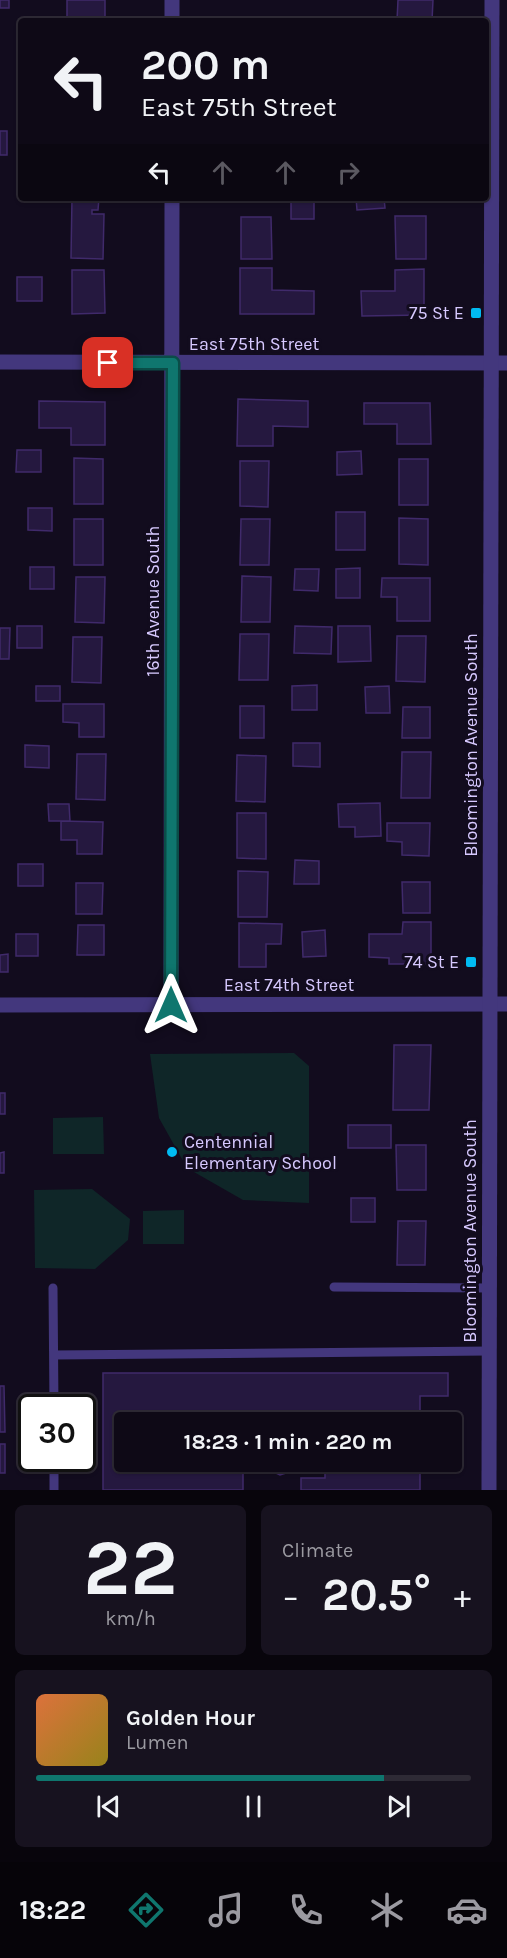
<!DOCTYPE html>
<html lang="en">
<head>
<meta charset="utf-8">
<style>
  body { margin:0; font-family:Karla,sans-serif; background:#17121f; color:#f1f3f6; height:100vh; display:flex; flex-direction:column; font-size:22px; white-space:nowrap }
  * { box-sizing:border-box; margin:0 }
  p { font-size:20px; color:#9b9aa1 }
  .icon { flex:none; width:33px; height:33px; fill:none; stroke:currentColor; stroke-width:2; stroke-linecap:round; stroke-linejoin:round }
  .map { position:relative; height:1490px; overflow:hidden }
  .panel { display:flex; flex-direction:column; gap:15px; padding:15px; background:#08050c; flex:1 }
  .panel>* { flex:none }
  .guide { position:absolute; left:18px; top:18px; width:471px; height:183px; border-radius:6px; box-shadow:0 2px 4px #0004,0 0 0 2px #2e2a35; background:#0e0916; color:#f1f3f6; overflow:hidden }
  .speed { position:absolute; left:18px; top:1394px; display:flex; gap:12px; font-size:30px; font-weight:700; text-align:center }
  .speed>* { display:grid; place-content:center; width:78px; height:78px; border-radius:50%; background:#0e0916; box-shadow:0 2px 4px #0004,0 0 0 2px #2e2a35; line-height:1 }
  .speed .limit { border:3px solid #111; border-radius:9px; background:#fff; color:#111 }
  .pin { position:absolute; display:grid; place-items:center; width:51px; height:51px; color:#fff; margin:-26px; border-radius:12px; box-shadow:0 3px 9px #0006 }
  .me { position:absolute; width:66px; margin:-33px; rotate:0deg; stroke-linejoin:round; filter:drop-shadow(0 0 4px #0008) }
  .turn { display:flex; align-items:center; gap:21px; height:126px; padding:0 24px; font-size:27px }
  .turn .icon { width:78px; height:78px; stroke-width:2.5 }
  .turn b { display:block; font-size:42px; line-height:51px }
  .lanes { display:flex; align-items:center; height:57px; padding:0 24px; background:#0003; justify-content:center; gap:30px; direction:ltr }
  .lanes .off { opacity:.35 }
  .big { font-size:45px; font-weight:700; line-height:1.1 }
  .panel .card { flex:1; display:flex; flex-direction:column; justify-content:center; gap:9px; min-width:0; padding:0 21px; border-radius:9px; background:#17121f }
  .panel .dial { align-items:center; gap:0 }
  .dial b { font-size:78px; line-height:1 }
  .song { display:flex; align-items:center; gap:18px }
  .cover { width:72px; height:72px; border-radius:9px; background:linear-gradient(135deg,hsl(20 70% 55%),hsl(50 70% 35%)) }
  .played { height:6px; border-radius:3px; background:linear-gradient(90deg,#0f766e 80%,#2e2a35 80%) }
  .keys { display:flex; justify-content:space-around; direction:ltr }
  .heat { display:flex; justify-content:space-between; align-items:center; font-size:33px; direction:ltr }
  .panel .tiles { flex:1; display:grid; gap:15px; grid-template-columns:1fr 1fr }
  .card:last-child { grid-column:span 2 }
  .trip { position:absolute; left:114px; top:1412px; width:348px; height:60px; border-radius:6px; background:#0e0916; box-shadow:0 2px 4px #0004,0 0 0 2px #2e2a35; font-weight:700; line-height:60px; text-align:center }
  .tab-bar { display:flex; height:96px; justify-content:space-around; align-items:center; background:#060409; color:#9b9aa1 }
  .tab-bar .icon { width:42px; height:42px }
  .tab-bar .selected { color:#0f766e }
  .tab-bar b { font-size:27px; color:#f1f3f6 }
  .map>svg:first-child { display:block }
  .green { fill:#0f2628 }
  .building { fill:#25183f; stroke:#402a6b; stroke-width:1.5 }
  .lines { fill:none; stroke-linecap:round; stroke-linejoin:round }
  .service { stroke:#43377d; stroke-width:9 }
  .minor { stroke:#43377d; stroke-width:15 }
  .tertiary { stroke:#43377d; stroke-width:15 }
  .route-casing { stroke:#0a4d48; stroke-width:15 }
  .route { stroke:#0f766e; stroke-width:10 }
  .poi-dot { fill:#01bbf3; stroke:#120c1e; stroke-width:2 }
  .labels { text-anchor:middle; stroke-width:6; stroke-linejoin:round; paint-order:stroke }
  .poi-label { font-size:18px; fill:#d7c9ff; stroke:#120c1e; text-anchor:end }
  .street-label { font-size:18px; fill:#d7c9ff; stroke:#120c1e }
</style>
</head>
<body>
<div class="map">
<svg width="507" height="1490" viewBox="0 0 507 1490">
  <rect width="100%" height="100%" fill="#120c1e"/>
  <path class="green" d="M294,1053L309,1066V1203L243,1200L187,1168L159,1118L150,1054Z
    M103,1117L104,1154H53V1118Z
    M92,1189L130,1219L128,1240L95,1269L35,1268L34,1190Z
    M184,1210V1244H143V1211Z"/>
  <path class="building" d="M0,0H9V8H0Z
    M67,0H105V21H67Z
    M398,0H433L432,21H397Z
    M0,131H7V155H0Z
    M72,198H99L98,210H92V214H104L103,259L71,258Z
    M291,198H314V219H291Z
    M356,198H384L385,208L357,210Z
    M395,216H426V259H396Z
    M241,217H271L272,259H241Z
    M240,268H272V290L314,291V314H240Z
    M424,269V315L362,316L361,291H395V270Z
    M72,270H104L105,313L72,314Z
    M17,277H42V301H17Z
    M238,399L308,401V427L273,426V446H237Z
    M39,401L105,402V445H71V428H39Z
    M364,403H430L431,444H397V424H364Z
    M17,450H41V472H16Z
    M361,451L362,474L337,475V452Z
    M74,458L103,459V504H74Z
    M399,459H428V505H399Z
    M240,461H269L268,507L240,506Z
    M28,508H52V531L28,530Z
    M336,512H365V550H336Z
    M399,518L428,519V565L399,564Z
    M74,519H103V565H74Z
    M241,519H270L269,565H240Z
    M30,567H54V589H30Z
    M360,568V598H336V569Z
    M295,569H319L318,591L294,590Z
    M242,576L271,577L270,622H241Z
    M76,577H105L104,623L75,622Z
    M382,578H430V621H397V597H381Z
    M17,626H42V648H17Z
    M295,626L332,627L331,654L294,653Z
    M338,626H370L371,661L338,662Z
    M0,628H10L9,659H0Z
    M240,634H269L268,680H239Z
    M397,636H426L425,682L396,681Z
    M73,637H102L101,683L72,682Z
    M317,685V710H292V686Z
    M36,686H60V701H36Z
    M389,686L390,713H366L365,687Z
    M63,704H104V737H79V723L63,722Z
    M240,706H264V738H240Z
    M403,707H430V738H402Z
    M293,743H320V767L293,766Z
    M25,745L49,746V768L25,767Z
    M402,752H431L430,798H401Z
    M77,754H106L105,800L76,799Z
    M237,755L266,756L265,802L236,801Z
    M380,803L381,836L355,837V827H339L338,804Z
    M48,804H69L70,821H49Z
    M237,813H266V859L237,858Z
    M61,821L103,822L102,854H77V840H61Z
    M387,823H430L429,856L402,855V842L387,841Z
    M295,860L319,861V884H294Z
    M18,864H43V886H18Z
    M238,871L268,872L267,917H238Z
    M402,882H430V913H403Z
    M76,883H103L102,914H76Z
    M403,922H431V964H389V958L369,957V934H402Z
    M239,923L282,924L281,944H266V967H239Z
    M78,925H104V955H77Z
    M325,930L326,956L303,957L302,932Z
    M16,934H38V956H16Z
    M8,954V972H0V955Z
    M394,1045H431L429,1110H393Z
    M0,1093H5V1114H0Z
    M348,1125H391V1148H348Z
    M396,1145H426V1190H397Z
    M4,1152V1173H0V1153Z
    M351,1198H375V1222H351Z
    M398,1221H426L425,1265H397Z
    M103,1373H448V1396H420V1422H124V1461H243V1490H103Z
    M0,1386H4L5,1432H0Z
    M0,1444H5V1473H0Z
    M264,1461H305H297L293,1471L280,1475L269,1470Z
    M332,1461H420V1490H301V1478H325V1469H332Z"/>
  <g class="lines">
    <path class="service" d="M334,1287L489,1288
      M53,1288L54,1407
      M54,1355L489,1351
      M54,1458V1490"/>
    <path class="minor" d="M172,0V21
      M0,362L507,363
      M0,1005L507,1004
      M171,1005L172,198"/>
    <path class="tertiary" d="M489,1490L492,0"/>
  </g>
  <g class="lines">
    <defs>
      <path id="route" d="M108,363H173L171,1005"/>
    </defs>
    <use href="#route" class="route-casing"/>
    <use href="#route" class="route"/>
  </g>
  <g class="poi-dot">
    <rect x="470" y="307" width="12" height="12" rx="3"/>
    <rect x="465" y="956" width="12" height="12" rx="3"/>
    <circle cx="172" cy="1152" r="6"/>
  </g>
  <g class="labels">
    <g class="poi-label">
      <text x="464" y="319">75 St E</text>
      <text x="459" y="968">74 St E</text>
      <text x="184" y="1148" text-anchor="start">Centennial<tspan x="184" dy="21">Elementary School</tspan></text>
    </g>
    <g class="street-label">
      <text x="254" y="350">East 75th Street</text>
      <text transform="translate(153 601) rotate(-90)" y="6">16th Avenue South</text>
      <text transform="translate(471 745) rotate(-90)" y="6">Bloomington Avenue South</text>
      <text x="289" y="991">East 74th Street</text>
      <text transform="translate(470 1231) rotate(-90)" y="6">Bloomington Avenue South</text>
    </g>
  </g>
</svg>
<div class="speed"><div class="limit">30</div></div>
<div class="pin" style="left:108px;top:363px;background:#d93025"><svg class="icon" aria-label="arrive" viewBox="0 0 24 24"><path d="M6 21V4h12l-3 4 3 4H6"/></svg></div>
<svg class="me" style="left:171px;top:1005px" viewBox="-20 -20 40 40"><path d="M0-17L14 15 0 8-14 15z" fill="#0f766e" stroke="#fff" stroke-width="4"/></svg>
<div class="trip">18:23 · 1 min · 220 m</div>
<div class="guide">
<div class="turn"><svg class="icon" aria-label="left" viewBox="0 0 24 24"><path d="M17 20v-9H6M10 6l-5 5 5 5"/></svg><div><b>200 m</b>East 75th Street</div></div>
<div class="lanes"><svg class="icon" aria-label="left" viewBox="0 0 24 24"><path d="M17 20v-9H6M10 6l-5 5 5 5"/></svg><svg class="icon off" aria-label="ahead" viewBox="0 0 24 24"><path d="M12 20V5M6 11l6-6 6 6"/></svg><svg class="icon off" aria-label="ahead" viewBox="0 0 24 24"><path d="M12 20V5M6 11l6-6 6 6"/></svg><svg class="icon off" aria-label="right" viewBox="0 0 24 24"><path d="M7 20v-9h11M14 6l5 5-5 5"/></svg></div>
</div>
</div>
<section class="panel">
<div class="tiles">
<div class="card dial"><b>22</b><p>km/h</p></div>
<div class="card"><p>Climate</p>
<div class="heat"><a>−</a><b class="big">20.5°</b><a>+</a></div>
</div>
<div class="card">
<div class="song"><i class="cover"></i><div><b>Golden Hour</b><p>Lumen</p></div></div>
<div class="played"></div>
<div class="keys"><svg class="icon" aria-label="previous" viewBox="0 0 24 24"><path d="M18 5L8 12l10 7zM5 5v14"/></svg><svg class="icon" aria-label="pause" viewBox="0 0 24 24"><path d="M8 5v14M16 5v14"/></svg><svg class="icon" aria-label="next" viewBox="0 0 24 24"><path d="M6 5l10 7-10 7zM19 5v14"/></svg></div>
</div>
</div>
</section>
<nav class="tab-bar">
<b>18:22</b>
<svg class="icon selected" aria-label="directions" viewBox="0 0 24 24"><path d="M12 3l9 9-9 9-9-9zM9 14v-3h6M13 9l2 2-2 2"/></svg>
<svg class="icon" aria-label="music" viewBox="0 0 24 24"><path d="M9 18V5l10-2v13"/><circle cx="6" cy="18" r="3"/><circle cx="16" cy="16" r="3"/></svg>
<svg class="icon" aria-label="phone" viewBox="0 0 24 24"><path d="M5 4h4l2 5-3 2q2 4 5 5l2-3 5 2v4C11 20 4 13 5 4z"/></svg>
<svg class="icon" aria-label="climate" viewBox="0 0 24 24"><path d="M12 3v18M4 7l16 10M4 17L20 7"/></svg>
<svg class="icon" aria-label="car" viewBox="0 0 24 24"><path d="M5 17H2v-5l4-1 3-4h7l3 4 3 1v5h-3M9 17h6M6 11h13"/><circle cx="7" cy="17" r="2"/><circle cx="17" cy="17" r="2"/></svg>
</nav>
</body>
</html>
